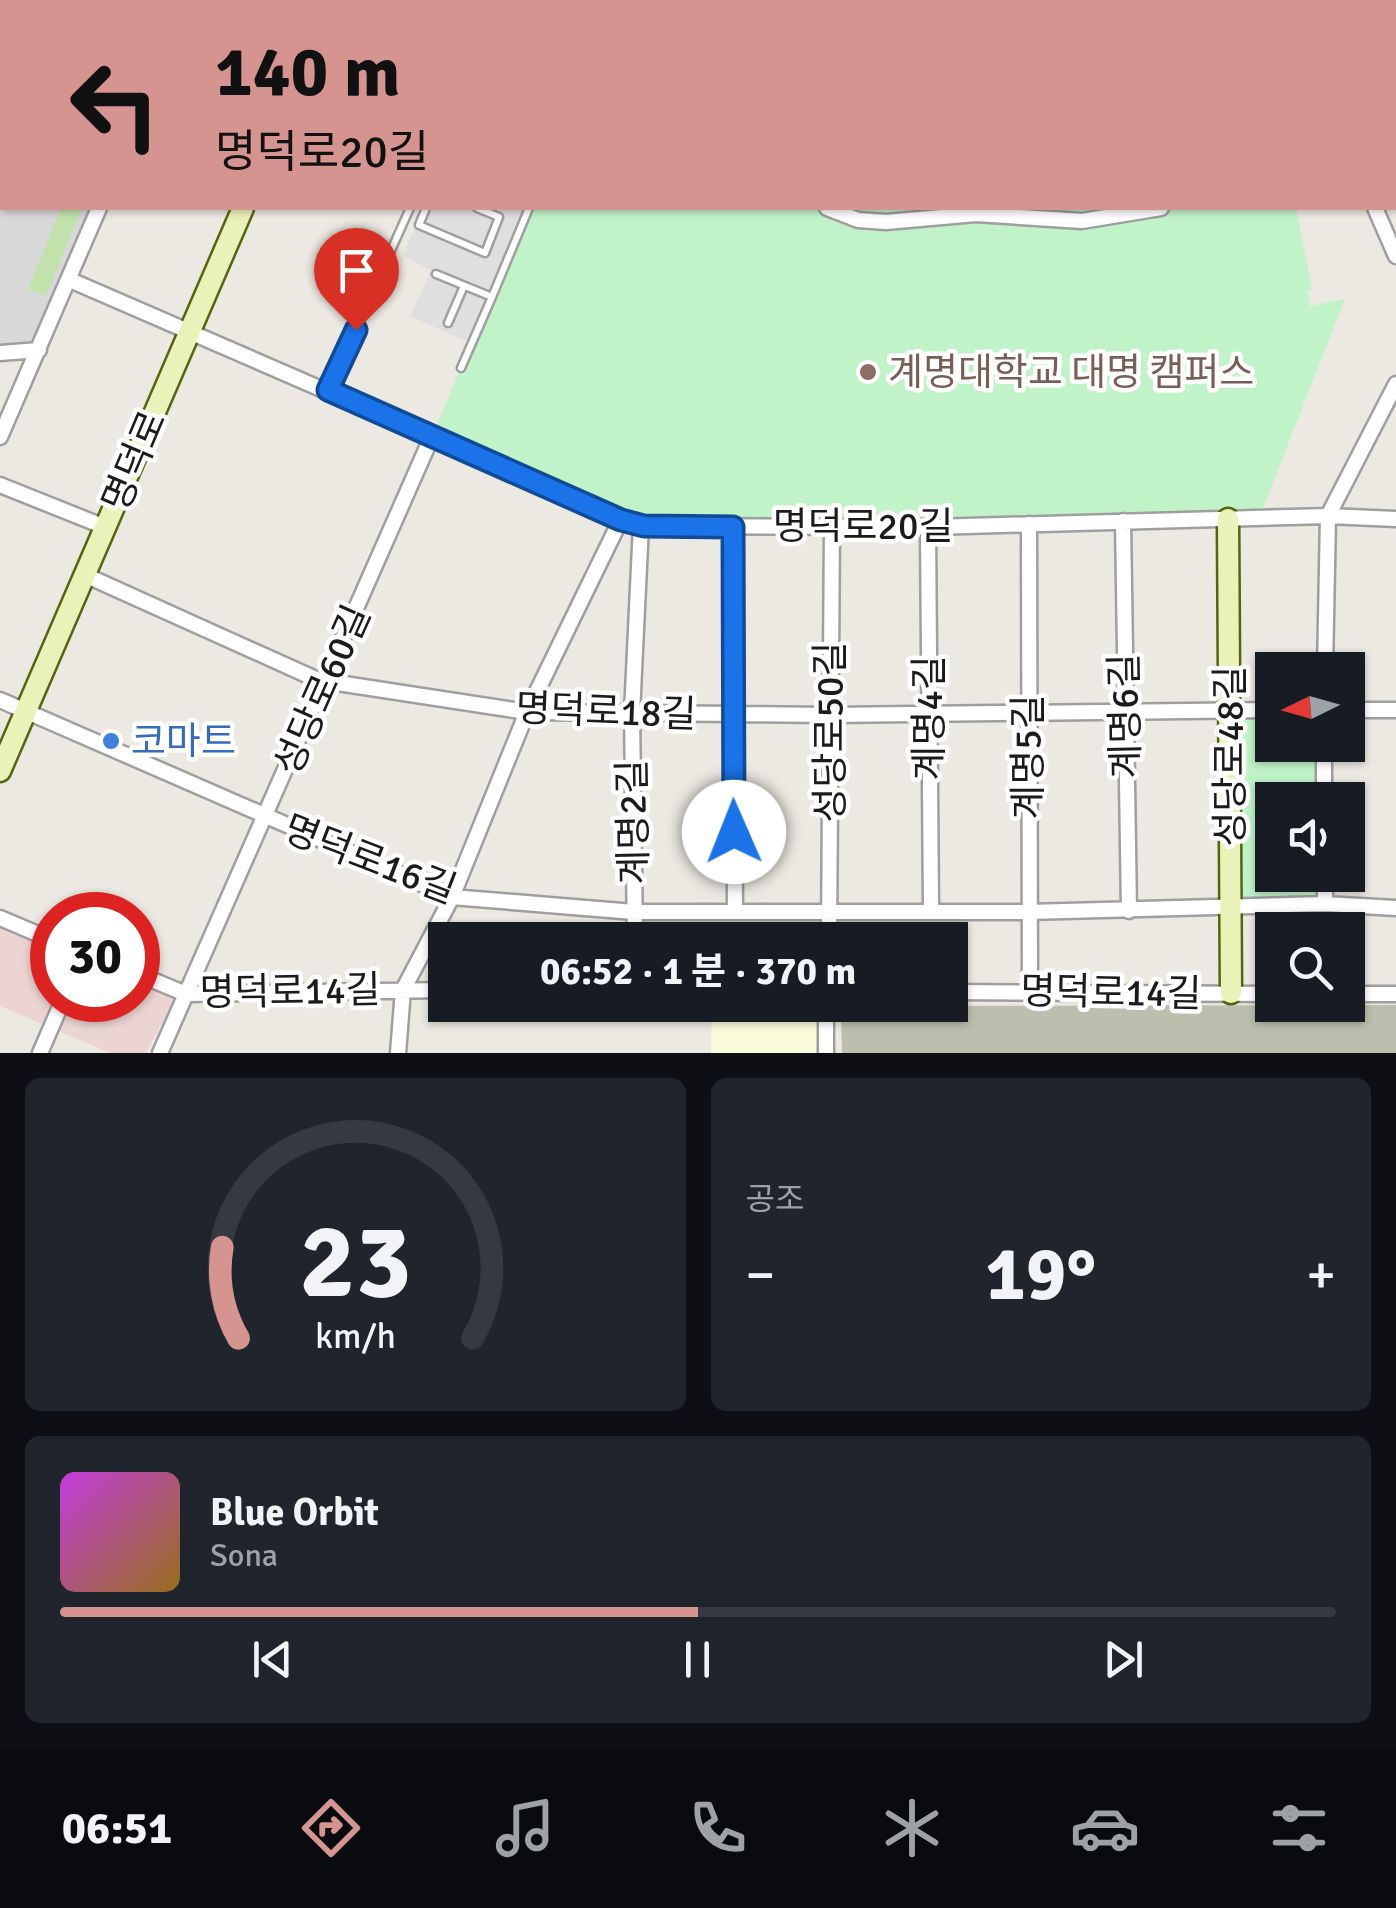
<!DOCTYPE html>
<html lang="ko">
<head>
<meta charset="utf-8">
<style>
  body { margin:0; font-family:Signika,"Noto Sans KR",sans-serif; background:#20242c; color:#f1f3f6; height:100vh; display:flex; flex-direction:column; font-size:38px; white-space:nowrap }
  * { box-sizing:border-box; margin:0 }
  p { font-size:32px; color:#9ea1a6 }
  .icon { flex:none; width:55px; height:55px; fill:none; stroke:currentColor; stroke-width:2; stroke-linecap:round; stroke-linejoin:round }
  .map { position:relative; height:1053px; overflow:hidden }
  .details { display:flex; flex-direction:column; gap:25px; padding:25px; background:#0d0f14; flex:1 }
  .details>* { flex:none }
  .guide { position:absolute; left:0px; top:0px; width:1398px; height:210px; box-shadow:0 2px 8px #0004; background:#d59490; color:#111; overflow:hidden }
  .needle { width:65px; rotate:265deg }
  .controls { position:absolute; left:1255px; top:652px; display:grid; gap:20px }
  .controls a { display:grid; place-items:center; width:110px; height:110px; border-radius:0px; background:#171b24; box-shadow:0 2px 8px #0004; font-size:50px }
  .speed { position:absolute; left:30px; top:892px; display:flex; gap:20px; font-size:50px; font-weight:700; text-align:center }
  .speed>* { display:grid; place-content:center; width:130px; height:130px; border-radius:50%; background:#171b24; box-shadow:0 2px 8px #0004; line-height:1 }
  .speed .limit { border:15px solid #d22; background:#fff; color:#111 }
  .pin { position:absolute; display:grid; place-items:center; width:85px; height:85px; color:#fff; margin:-102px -42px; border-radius:50% 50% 50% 0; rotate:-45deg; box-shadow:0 0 10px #0007 }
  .pin .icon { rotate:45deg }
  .me { position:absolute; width:110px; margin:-55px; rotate:359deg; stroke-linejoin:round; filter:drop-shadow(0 0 8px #0008) }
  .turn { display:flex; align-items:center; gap:35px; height:210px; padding:0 50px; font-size:45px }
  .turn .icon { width:130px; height:130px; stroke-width:2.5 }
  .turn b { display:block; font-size:70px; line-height:85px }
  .big { font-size:75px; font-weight:700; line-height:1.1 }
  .details .card { flex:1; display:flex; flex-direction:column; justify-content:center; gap:15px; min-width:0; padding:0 35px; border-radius:15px; background:#20242c }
  .details .dial { align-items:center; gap:0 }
  .dial svg { height:260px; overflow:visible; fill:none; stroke:#363941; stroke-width:7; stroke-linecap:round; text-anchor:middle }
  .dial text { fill:#f1f3f6; stroke:none }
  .song { display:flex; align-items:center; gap:30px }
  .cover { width:120px; height:120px; border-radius:15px; background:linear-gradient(135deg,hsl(290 70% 55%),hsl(40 70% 35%)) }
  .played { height:10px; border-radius:5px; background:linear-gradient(90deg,#d59490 50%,#363941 50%) }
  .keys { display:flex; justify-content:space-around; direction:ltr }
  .heat { display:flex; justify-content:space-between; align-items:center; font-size:55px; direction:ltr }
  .details .tiles { flex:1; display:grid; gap:25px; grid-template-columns:1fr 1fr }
  .card:last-child { grid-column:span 2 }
  .trip { position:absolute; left:428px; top:922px; width:540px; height:100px; border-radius:0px; background:#171b24; box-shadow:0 2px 8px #0004; font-weight:700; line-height:100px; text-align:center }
  .tabs { display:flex; height:160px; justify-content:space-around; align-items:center; background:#090b0e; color:#9ea1a6 }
  .tabs .icon { width:70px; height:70px }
  .tabs .current { color:#d59490 }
  .tabs b { font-size:45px; color:#f1f3f6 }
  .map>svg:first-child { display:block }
  .residential { fill:#d9d8d8 }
  .commercial { fill:#ebd4d1 }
  .education { fill:#f9fbdb }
  .construction { fill:#bdbfae }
  .grass { fill:#c2e2ab }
  .park { fill:#c1f3c9 }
  .parking { fill:#dfdfdf }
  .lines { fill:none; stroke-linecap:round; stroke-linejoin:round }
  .lane-casing { stroke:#9f9f9f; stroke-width:11 }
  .street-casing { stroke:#9f9f9f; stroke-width:19 }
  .secondary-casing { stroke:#55650f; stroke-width:25 }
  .lane { stroke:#fff; stroke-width:6 }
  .street { stroke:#fff; stroke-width:14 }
  .secondary { stroke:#ebf2b9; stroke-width:20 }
  .route-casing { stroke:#114b97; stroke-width:25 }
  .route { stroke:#1a73e8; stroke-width:18 }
  .education-dot { fill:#8d6e63; stroke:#fff; stroke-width:4 }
  .shop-dot { fill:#3f7fe0; stroke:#fff; stroke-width:4 }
  .labels { text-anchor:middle; stroke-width:9; stroke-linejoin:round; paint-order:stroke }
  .education-label { font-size:38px; fill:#785e54; stroke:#fff; text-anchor:start }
  .street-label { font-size:38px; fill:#1b1b1b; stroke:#fff }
  .shop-label { font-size:38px; fill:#366cbe; stroke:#fff; text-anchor:start }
</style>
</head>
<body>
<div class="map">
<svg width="1396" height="1053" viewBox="0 0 1396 1053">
  <rect width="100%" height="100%" fill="#ebe9e1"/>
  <path class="residential" d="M0,0H188L2,2V208H99L39,350L0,353Z"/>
  <path class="commercial" d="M0,920L52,944V1000H138V982L175,999L146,1053H110L0,1006Z"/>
  <path class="education" d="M817,1005V1053H711L712,1008Z"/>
  <path class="construction" d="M1396,1005V1053H842L841,1006Z"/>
  <path class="grass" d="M61,208H82L46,296L28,289Z"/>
  <path class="park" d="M529,208H1296L1312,289L1307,291L1310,306L1345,299L1259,518L641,525L432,436Z
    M1230,710H1272V745H1324V800H1272V875H1325V904L1231,909Z"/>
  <path class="parking" d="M423,208H527L467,342L410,316L431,270L403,256Z"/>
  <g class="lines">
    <defs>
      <path id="lane" d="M498,2L500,0
        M612,2L613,0
        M727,2L728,0
        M762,2L763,0
        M426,208L419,225L485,253L499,217L477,208
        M436,274L492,297L529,208
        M448,323L464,286
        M461,368L492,297
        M329,389L410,208"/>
      <path id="street" d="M831,0L837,2
        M1282,0L1283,2
        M188,2V0
        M694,2L695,0
        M1395,114L1396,113
        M827,208L858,220L886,222L976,214L1082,221L1161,208
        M1375,208L1396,256
        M70,280L621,519L644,526L932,527L1328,516L1396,519
        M0,353L39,350
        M0,437L99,208
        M0,485L105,527
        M1123,521L1129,911
        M1029,524L1030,990
        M928,526L931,911
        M733,527L735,910
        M85,575L318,680L527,712L829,715L1272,710
        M1325,670L1328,516L1396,384
        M0,700L452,897L634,912H1027L1325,904L1396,908
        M1348,710H1396
        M1324,745V800
        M1325,875V904
        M0,918L52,940
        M635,940L632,713L641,525
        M829,940L832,524
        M138,974L186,994L445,990
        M950,992L1272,994
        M1348,994H1396
        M40,1053L63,1000
        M160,1053L432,436
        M398,1053L403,990L452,897L527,712L621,519
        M826,1053V1005"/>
      <path id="secondary" d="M333,2L334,0
        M1228,519L1231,993
        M0,771L243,208"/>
    </defs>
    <use href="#lane" class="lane-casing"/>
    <use href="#street" class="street-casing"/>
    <use href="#secondary" class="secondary-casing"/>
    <use href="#lane" class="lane"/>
    <use href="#street" class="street"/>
    <use href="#secondary" class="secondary"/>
  </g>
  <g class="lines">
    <defs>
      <path id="route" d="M356,330L328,390L621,520L644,526L733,527L734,832"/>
    </defs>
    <use href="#route" class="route-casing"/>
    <use href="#route" class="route"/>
  </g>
  <circle class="education-dot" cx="868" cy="372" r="10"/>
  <circle class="shop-dot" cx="111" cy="741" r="10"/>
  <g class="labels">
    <g class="education-label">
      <text x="888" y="385">계명대학교 대명 캠퍼스</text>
    </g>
    <g class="street-label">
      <text transform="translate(134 461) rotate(-67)" y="13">명덕로</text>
      <text x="863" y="539">명덕로20길</text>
      <text transform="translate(322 690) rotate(-66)" y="13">성당로60길</text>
      <text transform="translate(606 711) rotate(2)" y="13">명덕로18길</text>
      <text transform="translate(1125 716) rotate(-91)" y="13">계명6길</text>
      <text transform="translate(929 718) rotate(-90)" y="13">계명4길</text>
      <text transform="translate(830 732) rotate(-90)" y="13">성당로50길</text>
      <text transform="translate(1230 756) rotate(-90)" y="13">성당로48길</text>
      <text transform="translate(1028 757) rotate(-90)" y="13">계명5길</text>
      <text transform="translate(633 822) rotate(-91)" y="13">계명2길</text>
      <text transform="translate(370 859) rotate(21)" y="13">명덕로16길</text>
      <text transform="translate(290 991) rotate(-1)" y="13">명덕로14길</text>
      <text transform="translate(1111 992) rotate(1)" y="13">명덕로14길</text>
    </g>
    <g class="shop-label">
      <text x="131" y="754">코마트</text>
    </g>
  </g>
</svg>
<div class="controls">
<a><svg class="needle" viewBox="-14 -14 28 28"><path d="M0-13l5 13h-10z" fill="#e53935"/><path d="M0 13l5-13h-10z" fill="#9ea1a6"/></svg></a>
<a><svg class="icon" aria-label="sound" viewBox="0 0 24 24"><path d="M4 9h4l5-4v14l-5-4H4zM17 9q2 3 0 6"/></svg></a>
<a><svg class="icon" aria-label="search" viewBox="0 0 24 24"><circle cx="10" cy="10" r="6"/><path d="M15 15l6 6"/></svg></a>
</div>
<div class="speed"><div class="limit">30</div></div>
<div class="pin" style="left:356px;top:330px;background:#d93025"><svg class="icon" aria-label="arrive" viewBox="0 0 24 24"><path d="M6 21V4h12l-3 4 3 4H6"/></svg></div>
<svg class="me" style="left:734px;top:832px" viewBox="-20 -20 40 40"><circle r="19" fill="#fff"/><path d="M0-13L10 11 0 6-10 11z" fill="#1a73e8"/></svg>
<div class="trip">06:52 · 1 분 · 370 m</div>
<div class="guide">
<div class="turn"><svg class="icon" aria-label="left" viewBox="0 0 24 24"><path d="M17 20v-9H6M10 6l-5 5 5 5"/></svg><div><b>140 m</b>명덕로20길</div></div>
</div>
</div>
<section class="details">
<div class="tiles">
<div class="card dial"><svg viewBox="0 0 100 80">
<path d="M14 69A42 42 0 1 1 86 69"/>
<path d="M14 69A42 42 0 0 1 9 41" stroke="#d59490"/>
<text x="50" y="56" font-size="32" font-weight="700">23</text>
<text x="50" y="72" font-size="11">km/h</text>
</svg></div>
<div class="card"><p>공조</p>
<div class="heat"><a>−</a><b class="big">19°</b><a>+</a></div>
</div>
<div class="card">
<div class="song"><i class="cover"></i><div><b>Blue Orbit</b><p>Sona</p></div></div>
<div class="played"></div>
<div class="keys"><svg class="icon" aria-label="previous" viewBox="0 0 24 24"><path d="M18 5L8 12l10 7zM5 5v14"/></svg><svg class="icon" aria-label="pause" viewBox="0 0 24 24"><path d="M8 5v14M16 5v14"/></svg><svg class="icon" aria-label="next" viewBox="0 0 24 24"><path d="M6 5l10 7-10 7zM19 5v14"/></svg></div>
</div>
</div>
</section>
<nav class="tabs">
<b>06:51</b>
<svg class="icon current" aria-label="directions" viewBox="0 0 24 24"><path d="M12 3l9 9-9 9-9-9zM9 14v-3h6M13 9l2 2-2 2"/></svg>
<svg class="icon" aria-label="music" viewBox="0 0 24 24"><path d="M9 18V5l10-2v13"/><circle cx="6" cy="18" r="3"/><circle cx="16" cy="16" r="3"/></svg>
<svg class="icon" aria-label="phone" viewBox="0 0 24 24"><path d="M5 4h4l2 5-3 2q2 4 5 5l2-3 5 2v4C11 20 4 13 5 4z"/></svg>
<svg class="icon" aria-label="climate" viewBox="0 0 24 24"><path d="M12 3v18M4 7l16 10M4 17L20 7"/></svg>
<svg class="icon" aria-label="car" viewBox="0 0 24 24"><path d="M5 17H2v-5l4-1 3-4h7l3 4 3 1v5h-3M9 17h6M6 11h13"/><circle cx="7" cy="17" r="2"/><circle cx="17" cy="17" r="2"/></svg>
<svg class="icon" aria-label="filters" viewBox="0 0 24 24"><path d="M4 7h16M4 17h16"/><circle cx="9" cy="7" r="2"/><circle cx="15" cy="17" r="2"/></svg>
</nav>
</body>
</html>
